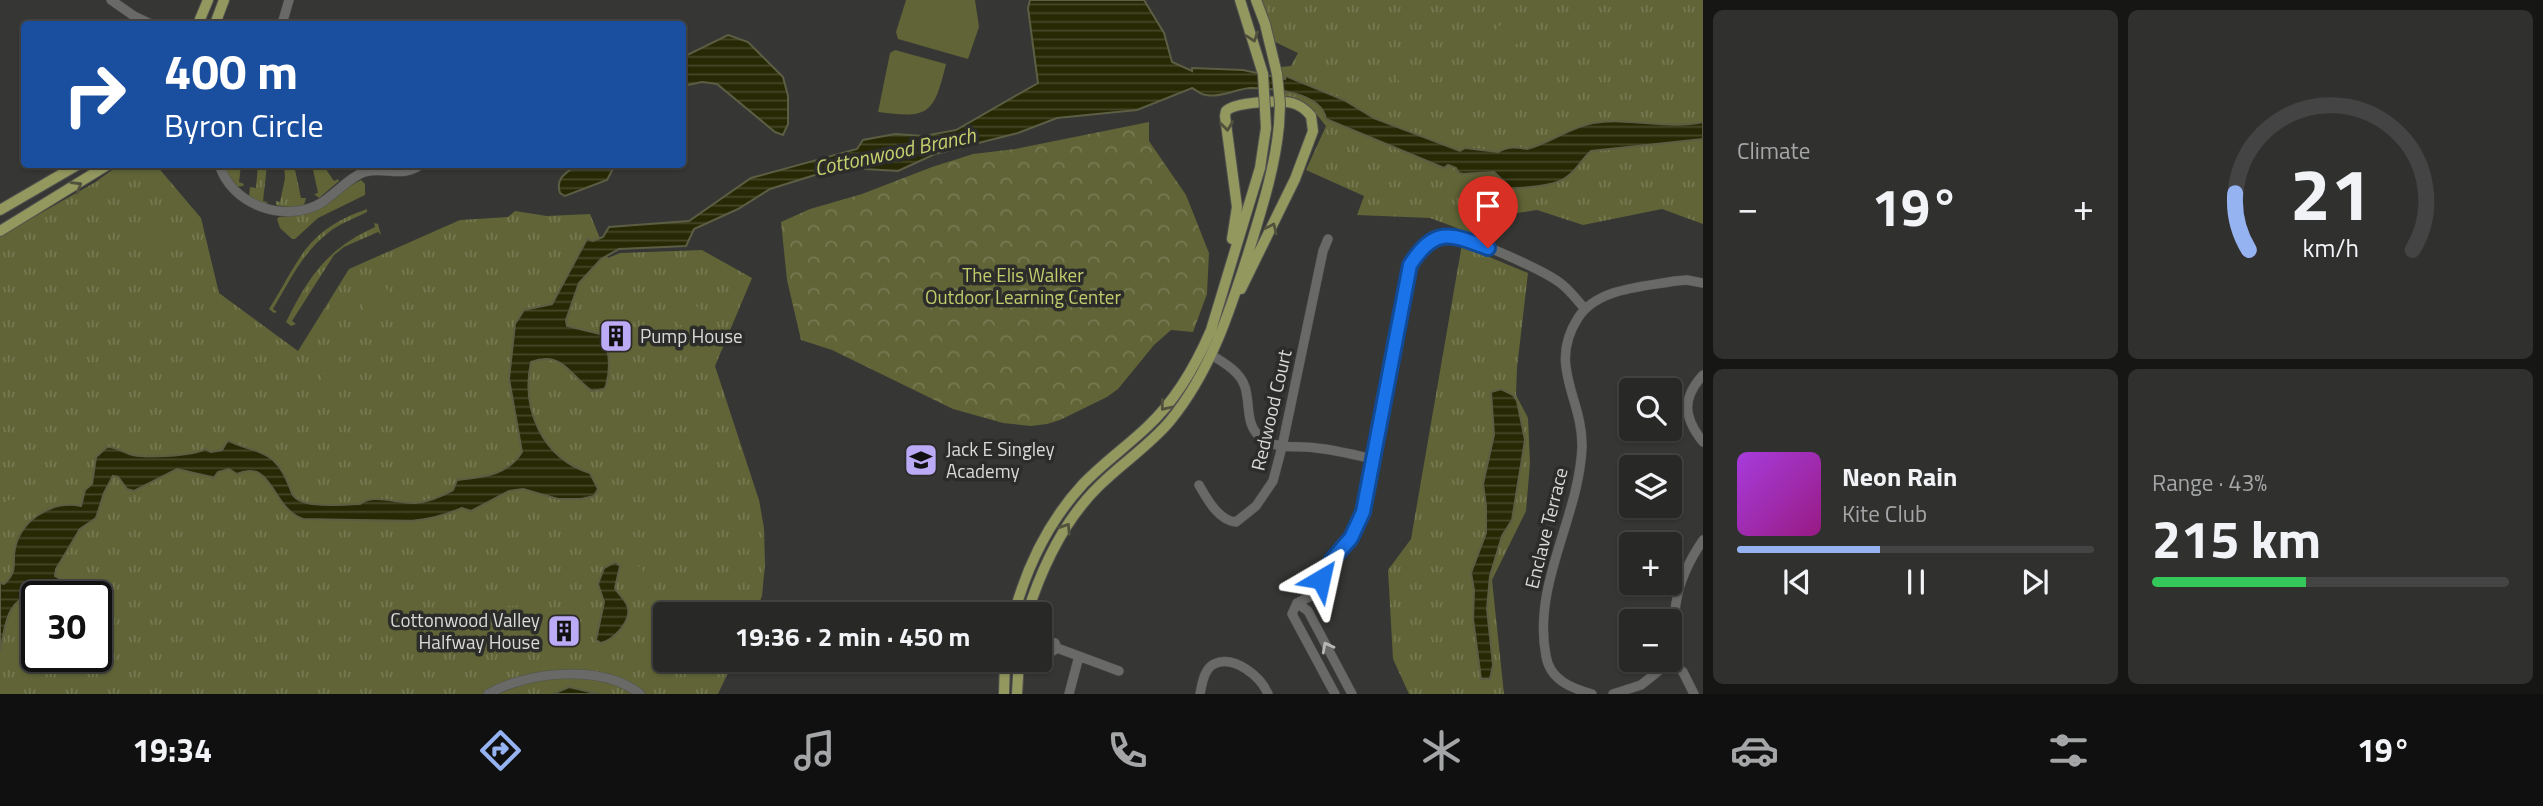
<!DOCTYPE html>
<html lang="en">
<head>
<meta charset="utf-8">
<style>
  body { margin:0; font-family:"Titillium Web",sans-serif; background:#30302f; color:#f1f3f6; height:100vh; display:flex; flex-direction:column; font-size:26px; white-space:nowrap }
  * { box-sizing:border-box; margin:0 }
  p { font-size:23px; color:#a5a6a7 }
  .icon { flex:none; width:38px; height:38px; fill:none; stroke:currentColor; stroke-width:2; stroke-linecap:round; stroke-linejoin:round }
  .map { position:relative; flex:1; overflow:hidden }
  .sheet { display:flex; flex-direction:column; gap:10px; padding:10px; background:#161615; width:840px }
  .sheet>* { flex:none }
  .banner { position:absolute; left:21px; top:21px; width:665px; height:147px; border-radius:7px; box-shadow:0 2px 5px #0004,0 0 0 2px #444; background:#1a4fa0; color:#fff; overflow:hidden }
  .tools { position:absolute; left:1619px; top:378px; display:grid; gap:14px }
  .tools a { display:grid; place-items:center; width:63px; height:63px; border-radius:7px; background:#282827; box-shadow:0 2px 5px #0004,0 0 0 2px #444; font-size:35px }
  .speed { position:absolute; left:21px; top:581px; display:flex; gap:14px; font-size:35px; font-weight:700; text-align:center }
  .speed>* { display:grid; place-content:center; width:91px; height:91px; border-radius:50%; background:#282827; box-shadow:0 2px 5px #0004,0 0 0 2px #444; line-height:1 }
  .speed .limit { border:4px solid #111; border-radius:10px; background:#fff; color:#111 }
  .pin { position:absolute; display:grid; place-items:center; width:60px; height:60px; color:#fff; margin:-72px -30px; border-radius:50% 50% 50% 0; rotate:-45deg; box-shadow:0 0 7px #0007 }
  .pin .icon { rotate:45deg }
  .me { position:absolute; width:77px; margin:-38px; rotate:36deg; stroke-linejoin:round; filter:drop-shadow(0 0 5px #0008) }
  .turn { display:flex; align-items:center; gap:24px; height:147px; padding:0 28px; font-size:32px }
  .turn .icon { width:91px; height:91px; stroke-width:2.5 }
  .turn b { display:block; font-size:49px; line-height:60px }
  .big { font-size:52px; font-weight:700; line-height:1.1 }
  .sheet .tile { flex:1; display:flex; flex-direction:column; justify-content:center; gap:10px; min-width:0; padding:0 24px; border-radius:10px; background:#30302f }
  .sheet .dial { align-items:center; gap:0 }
  .dial svg { height:182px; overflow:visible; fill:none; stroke:#444; stroke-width:7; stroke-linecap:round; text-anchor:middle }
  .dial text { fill:#f1f3f6; stroke:none }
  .song { display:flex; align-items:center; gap:21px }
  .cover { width:84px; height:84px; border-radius:10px; background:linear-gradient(135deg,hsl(280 70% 55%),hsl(310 70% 35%)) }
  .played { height:7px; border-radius:4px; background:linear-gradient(90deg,#95b2f1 40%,#444 40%) }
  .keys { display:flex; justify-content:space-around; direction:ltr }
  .heat { display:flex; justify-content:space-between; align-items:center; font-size:38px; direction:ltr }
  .charge { height:10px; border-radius:5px; background:linear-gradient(90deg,#34c759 43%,#444 0) }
  .sheet .tiles { flex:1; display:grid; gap:10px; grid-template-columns:repeat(2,1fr) }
  .trip { position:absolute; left:653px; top:602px; width:399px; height:70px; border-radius:7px; background:#282827; box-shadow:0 2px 5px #0004,0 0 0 2px #444; font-weight:700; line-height:70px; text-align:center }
  .tabs { display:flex; height:112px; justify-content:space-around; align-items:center; background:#101010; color:#a5a6a7 }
  .tabs .icon { width:49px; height:49px }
  .tabs .on { color:#95b2f1 }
  .tabs b { font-size:32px; color:#f1f3f6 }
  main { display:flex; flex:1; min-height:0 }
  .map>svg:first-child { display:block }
  .grass { fill:url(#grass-tufts); fill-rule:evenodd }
  .forest { fill:url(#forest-crowns) }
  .pitch { fill:#606436 }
  .water { fill:url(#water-rules); stroke:#5c5e44; stroke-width:2 }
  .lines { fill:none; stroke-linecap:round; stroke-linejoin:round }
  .minor-casing { stroke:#525350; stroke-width:10 }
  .major-casing { stroke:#525350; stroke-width:12 }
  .minor { stroke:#696967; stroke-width:9 }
  .major { stroke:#93985f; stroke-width:10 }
  .major-bridge-casing { stroke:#525350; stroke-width:12; stroke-linecap:butt }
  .major-bridge { stroke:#93985f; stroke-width:10 }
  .oneway { stroke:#50523d }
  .oneway2 { stroke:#b8b8b6 }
  .route-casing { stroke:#114b97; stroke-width:18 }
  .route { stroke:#1a73e8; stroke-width:12 }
  .labels { text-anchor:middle; stroke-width:7; stroke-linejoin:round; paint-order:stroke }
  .park-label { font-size:19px; fill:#c3cd6b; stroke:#2c2c2a }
  .poi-label { font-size:19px; fill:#dadad8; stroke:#2c2c2a; text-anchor:start }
  .street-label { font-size:19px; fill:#dadad8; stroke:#2c2c2a }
  .water-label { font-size:21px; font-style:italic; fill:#c6cf6d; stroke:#2c2c2a }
</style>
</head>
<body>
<main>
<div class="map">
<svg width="1703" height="694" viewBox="0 0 1703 694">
  <defs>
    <pattern id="grass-tufts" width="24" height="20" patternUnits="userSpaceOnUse" patternTransform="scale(1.75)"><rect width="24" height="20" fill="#606436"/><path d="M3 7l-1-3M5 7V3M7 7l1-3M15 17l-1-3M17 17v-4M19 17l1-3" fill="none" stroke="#767a52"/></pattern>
    <pattern id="forest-crowns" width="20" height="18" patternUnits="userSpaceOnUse" patternTransform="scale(1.75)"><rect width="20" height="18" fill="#606436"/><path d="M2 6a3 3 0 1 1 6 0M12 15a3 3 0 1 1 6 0" fill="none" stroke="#767a52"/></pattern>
    <pattern id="water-rules" width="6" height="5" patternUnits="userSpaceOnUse" patternTransform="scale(1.75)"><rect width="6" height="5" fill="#262904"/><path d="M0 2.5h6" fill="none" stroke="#454728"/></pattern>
  </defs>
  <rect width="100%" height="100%" fill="#363634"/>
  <path class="grass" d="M1261,0H1703V224L1662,209L1583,225L1537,210L1497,216L1482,254L1528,273L1517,368L1516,395L1528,418L1530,463L1526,511L1492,580L1504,694H1409L1393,659L1388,570L1411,539L1462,244L1457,228L1430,218L1357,215L1364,196L1306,170L1326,126C1314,111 1305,97 1284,96L1280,67L1291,66L1298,53L1275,42Z
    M119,165H156L201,218L219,293L298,351L349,269L460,220L508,217L515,211L547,216L590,214L608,258L620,253L702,250L752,278L715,366L759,500L764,528L765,564L762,596L755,614H665V660H734L718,694H0V236L94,183ZM37,597H96V656H37Z
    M221,165H241L239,182L244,184L243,186L235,187Z
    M258,165H267L263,201L268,202L265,204L249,197L250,187L256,188Z
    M284,165H294L301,198H306L304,205L293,208L276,205V201L280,202L285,178Z
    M312,165H323L334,181L338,179L339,181L319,198L314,194L318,193Z
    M361,180L365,184V195L318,218L295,239H292L280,228L277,219L279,217C321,215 327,198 361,180Z
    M367,209V212C354,219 340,223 328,233C303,252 289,282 273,309L277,312L274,313L269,309C301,258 305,231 367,209Z
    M374,223L378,224L381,235L378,232L344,247L334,255L292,321L296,324L291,326L286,322C308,277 328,248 375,227Z"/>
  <path class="forest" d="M1149,122V141L1186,195L1209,253L1207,294L1193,332L1171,330L1154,345L1118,389L1107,397L1060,420L1047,424L1031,426L1003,423L953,409L832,350L801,340L787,280L781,222L810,209L862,194L932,167L973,154L1015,149Z"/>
  <path class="pitch" d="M906,0H975L979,27L968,59L898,39L896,32Z
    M1507,20L1510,21L1514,31L1522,35V40L1519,44L1508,45L1498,38L1496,29Z
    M895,50L946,64C934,114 929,119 878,112L890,53Z
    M1401,67L1406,69L1423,83L1415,92C1407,91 1394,79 1396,70Z
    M157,224H163C168,233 162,249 155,255L146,250C144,240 149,229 157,224Z
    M378,286L386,288L389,292L387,301L373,312L363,310L362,303Z
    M693,305L698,307L700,314L688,330L685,331L679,323L681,315L686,307Z
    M328,371L346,377L348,383L333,389H323L321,375Z
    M174,481L184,484V490L180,494L146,503L144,500C148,489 163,483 174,481Z
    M11,499L24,505L25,512L17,519L0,518V505Z
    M635,565L641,567L652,590L648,596L627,593L629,569Z
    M516,587L525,594L524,603L515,606L496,605L493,599L494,596Z"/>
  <path class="water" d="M1030,0H1144L1164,33L1172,62L1192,71V68L1243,70L1285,79L1286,76L1344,100L1374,118L1460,151L1465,148L1498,152C1509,146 1515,147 1527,149C1550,143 1570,127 1593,123C1630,117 1667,130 1703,122V139L1591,151C1582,159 1577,169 1568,176C1556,187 1525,187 1508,189L1507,184L1494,172L1463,174L1459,173L1456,168L1448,165L1444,168L1326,119C1322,92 1271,88 1250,88C1236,89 1220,98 1206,95C1202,95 1196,90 1192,88L1137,110L1057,118L1018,133L935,154L898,171L865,169L860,161L770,189L738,209L694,229L686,246L619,249L601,259L579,283L566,320L567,326L600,334C611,350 611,367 606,386L604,389L592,391C570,376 563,350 531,362C521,409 542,458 590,473L598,489L594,496L581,499H558L523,489L509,491L471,511L462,508C446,515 430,519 412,521L303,519C271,508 273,458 237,474L229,469L218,472L213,479L212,477L177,469L134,491L127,489L118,477L113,476L104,493L96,518L80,529L56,569L55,576L62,580L63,584C54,588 44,588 35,592C5,602 6,624 0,651V583L4,584C15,574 14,568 14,555C17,521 51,500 81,506L85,490L92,484L96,457L107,447C118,447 123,453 133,455C146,458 195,456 205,449L211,452L222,450L228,440C241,449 257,447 273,460C283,469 287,481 292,493C299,510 344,504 360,504C374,493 397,504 415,503C427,502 442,496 453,490L457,480C482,477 507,476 522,452L509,379L515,324L524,310L552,304L587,239L593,241L603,237L609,227L689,221L751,178L857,149L863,140L895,134L924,136L956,130L1038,83L1028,8Z
    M728,35L748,42L783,77L788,96V124L783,135L775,132L717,84L702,82L683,86V57Z
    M577,165V164L615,165L607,180L565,196L560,193C555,178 566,173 577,165Z
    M1501,389L1513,395L1517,401L1525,440L1512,520L1502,536L1490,576L1487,609L1493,665L1490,679H1481L1473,619L1474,590L1471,573L1486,533V506L1483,484L1494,435L1491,392Z
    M615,562L620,566L615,588C618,594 627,601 628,608C631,622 613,640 601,643L596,640L604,602L598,584L604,568Z
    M569,687L599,694H553Z"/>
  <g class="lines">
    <defs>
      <path id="minor" d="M111,0L134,16L151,24
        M282,24L289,0
        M219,164C231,205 285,224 321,203C334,195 352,175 365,172C386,166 402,179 422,164
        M1205,351C1219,360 1240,370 1245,387C1251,406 1244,427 1264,440C1281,450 1298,445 1316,448C1336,450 1355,455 1374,459
        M1703,375C1681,399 1684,418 1703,442
        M1199,485C1207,499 1219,521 1236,522L1256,506L1273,481L1282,447L1323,251L1328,239
        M1297,603L1308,611L1352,694
        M1040,640L1055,643L1057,648L1119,671
        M1040,648L1053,651L1057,648
        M1671,661C1675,644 1674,629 1675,612C1677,585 1688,562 1703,540
        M1671,661L1683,672L1694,694
        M488,694C528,671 602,664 640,694
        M1069,694L1079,656
        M1200,694C1202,684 1204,669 1214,664C1234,654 1261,677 1268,694
        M1335,694L1292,614L1297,603L1309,597L1333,560L1351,538L1363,512L1409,273C1412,258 1428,237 1444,235C1463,233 1542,270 1559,282C1569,289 1577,300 1585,309
        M1592,694C1571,688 1550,680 1546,656C1532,584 1579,518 1582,447C1583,398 1547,366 1578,318C1597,288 1643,287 1675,281L1687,280L1703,283
        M1613,694L1641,685L1671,661"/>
      <path id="major" d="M1240,0L1263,74
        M1256,0L1265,24L1277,74
        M198,24L208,0
        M215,24L224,0
        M0,210L79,164
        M0,231L109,164
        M1232,239L1237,207L1225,116L1226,111C1235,102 1279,100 1292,103C1300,105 1306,110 1311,116L1313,131L1295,179L1241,289
        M1014,614C1027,566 1049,521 1083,484C1103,463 1126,447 1147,427C1175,401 1196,365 1211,330L1260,168L1266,128
        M1027,614C1042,567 1063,521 1099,486C1122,463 1149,446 1170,421C1210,372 1229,314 1248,254C1261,211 1275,169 1279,125
        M1004,694L1005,660
        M1017,694L1019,660"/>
    </defs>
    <use href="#minor" class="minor-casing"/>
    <use href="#major" class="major-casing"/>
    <use href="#minor" class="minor"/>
    <use href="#major" class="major"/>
    <defs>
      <path id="major-bridge" d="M1263,74L1266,128
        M1277,74L1280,104L1279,125"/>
    </defs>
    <use href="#major-bridge" class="major-bridge-casing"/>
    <use href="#major-bridge" class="major-bridge"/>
  </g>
  <defs><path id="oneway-chevron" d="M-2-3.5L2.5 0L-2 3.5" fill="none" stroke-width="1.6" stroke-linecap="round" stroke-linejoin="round" transform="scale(1.75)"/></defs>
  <g class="oneway">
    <use href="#oneway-chevron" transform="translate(1253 37) rotate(71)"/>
    <use href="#oneway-chevron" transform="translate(1227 126) rotate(83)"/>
    <use href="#oneway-chevron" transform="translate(77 186) rotate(-31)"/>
    <use href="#oneway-chevron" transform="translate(1272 228) rotate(-65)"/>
    <use href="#oneway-chevron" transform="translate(1165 406) rotate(128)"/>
    <use href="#oneway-chevron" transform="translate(1066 528) rotate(-57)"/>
  </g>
  <use class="oneway2" href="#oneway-chevron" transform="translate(1327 647) rotate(-118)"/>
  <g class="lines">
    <defs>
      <path id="route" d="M1321,579L1332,560L1351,538L1363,512L1410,265C1435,226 1451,234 1488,248"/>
    </defs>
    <use href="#route" class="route-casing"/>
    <use href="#route" class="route"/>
  </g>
  <defs>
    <symbol id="building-square" viewBox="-11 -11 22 22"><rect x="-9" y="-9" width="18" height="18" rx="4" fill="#bbaaf6" stroke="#2c2c2a"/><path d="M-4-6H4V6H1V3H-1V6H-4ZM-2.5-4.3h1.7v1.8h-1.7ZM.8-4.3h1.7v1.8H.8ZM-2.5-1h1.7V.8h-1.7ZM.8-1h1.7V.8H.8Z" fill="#111"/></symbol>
    <symbol id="school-square" viewBox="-11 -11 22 22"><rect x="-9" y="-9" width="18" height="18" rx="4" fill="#bbaaf6" stroke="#2c2c2a"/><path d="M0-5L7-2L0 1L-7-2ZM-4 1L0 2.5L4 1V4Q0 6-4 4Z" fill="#111"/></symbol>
  </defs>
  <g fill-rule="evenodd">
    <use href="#building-square" x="597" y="317" width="38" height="38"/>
    <use href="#school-square" x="902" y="441" width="38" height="38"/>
    <use href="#building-square" x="545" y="612" width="38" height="38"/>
  </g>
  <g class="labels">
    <g class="park-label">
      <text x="1023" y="282">The Elis Walker<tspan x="1023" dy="22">Outdoor Learning Center</tspan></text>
    </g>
    <g class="poi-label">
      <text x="640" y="343">Pump House</text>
      <text x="946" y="456">Jack E Singley<tspan x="946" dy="22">Academy</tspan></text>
      <text x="540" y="627" text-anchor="end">Cottonwood Valley<tspan x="540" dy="22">Halfway House</tspan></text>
    </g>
    <g class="street-label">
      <text transform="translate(1271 410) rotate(-77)" y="7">Redwood Court</text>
      <text transform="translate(1546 528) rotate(-76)" y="7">Enclave Terrace</text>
    </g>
    <g class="water-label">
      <text transform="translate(895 152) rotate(-12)" y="7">Cottonwood Branch</text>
    </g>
  </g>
</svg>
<div class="tools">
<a><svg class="icon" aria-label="search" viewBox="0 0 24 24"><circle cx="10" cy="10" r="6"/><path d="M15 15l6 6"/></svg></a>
<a><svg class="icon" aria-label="layers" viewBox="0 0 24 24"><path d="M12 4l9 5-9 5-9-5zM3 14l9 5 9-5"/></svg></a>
<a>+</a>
<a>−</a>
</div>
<div class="speed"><div class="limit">30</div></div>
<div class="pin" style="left:1488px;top:248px;background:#d93025"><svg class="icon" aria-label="arrive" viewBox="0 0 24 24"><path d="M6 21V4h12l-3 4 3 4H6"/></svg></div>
<svg class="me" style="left:1321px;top:579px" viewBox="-20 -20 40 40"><path d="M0-17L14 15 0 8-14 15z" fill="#1a73e8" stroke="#fff" stroke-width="4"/></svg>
<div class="trip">19:36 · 2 min · 450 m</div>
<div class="banner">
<div class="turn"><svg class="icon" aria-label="right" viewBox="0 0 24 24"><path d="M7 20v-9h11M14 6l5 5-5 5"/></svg><div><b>400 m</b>Byron Circle</div></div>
</div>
</div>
<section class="sheet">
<div class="tiles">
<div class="tile"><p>Climate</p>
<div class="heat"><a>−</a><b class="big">19°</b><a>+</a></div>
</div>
<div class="tile dial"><svg viewBox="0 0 100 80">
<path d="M14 69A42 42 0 1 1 86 69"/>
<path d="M14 69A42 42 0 0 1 8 44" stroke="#95b2f1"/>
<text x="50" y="56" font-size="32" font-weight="700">21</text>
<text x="50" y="72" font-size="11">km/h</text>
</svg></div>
<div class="tile">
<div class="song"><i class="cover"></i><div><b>Neon Rain</b><p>Kite Club</p></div></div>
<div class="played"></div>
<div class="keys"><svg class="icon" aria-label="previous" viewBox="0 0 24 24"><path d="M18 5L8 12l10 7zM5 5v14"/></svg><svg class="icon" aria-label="pause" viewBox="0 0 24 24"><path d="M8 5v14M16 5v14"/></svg><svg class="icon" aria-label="next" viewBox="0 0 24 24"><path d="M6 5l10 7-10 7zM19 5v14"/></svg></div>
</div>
<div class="tile"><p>Range · 43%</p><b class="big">215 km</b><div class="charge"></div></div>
</div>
</section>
</main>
<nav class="tabs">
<b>19:34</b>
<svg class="icon on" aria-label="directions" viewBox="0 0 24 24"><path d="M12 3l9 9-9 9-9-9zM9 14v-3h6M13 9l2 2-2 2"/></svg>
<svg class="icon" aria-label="music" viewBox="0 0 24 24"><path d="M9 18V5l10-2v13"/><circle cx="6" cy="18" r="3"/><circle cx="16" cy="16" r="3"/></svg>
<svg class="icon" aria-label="phone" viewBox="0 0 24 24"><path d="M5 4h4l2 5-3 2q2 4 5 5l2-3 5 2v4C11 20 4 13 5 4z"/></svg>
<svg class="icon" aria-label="climate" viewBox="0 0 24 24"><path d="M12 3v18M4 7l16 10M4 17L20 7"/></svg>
<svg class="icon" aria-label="car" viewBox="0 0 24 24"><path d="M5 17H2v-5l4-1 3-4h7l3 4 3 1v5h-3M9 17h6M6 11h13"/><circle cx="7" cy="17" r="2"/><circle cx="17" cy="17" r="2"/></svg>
<svg class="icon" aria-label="filters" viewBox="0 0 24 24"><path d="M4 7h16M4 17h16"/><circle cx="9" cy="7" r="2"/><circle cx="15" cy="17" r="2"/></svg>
<b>19°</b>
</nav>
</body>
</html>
